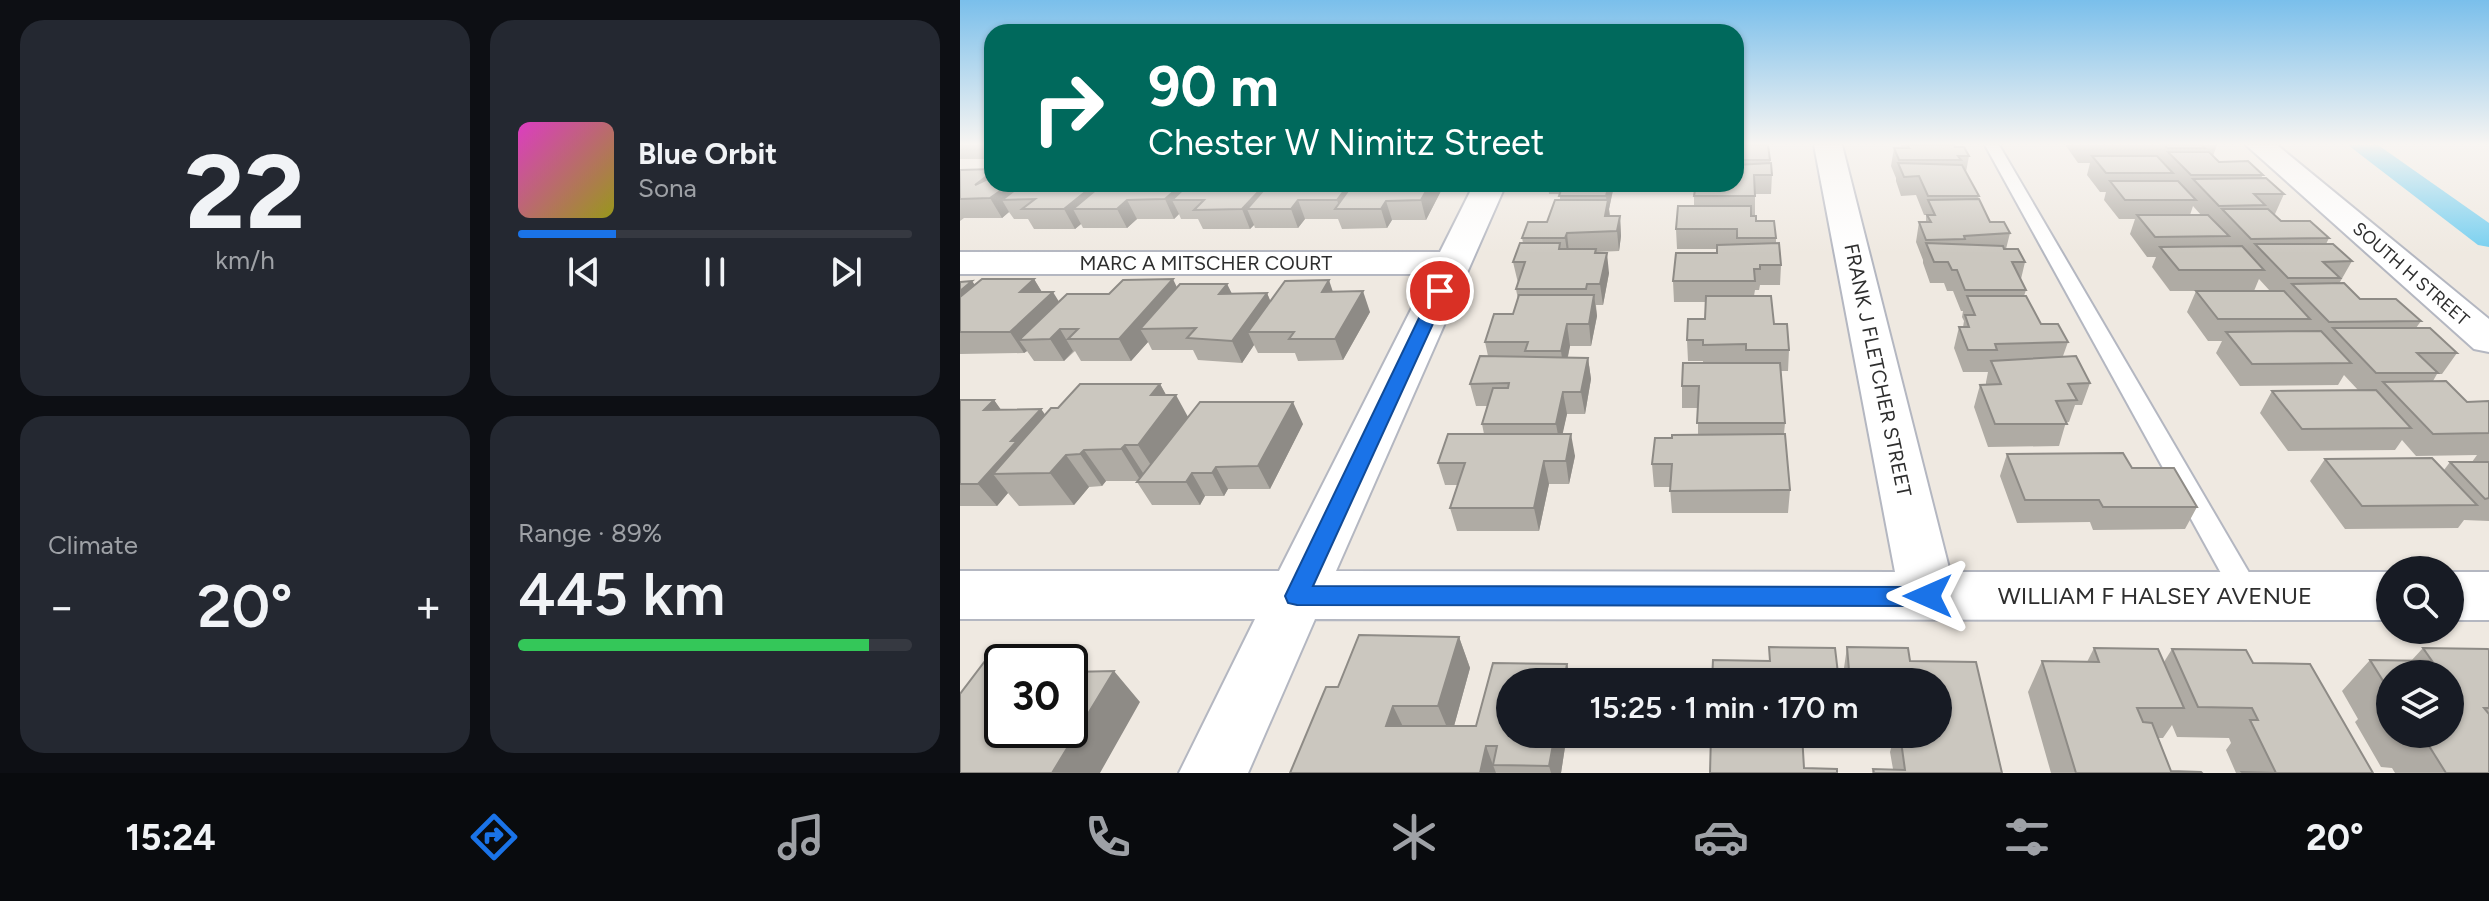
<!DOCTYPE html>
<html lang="en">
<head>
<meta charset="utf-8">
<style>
  body { margin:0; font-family:Figtree,sans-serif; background:#242831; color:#f1f3f6; height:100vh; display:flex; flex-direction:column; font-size:30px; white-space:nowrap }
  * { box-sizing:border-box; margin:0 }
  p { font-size:26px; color:#9ea1a6 }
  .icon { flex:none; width:44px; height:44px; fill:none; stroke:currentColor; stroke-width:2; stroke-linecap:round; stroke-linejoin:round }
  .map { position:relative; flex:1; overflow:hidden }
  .side { display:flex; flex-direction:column; gap:20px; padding:20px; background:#0d0f14; width:960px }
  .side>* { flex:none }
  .top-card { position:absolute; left:24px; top:24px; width:760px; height:168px; border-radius:24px; box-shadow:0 2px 6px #0004; background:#00695c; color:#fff; overflow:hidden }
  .tools { position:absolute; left:1416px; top:556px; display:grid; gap:16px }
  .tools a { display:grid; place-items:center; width:88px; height:88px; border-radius:50%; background:#171b24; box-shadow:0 2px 6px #0004; font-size:40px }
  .speed { position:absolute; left:24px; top:644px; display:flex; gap:16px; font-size:40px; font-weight:700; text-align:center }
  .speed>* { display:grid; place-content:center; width:104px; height:104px; border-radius:50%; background:#171b24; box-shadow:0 2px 6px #0004; line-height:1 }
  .speed .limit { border:4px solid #111; border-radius:12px; background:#fff; color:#111 }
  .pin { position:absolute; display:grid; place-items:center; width:68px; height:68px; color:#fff; margin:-34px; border:4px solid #fff; border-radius:50%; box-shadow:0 2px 8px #0007 }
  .me { position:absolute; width:88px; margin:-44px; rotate:270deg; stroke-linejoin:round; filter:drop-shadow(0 0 6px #0008) }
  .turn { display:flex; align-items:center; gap:28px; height:168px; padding:0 32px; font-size:36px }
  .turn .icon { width:104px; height:104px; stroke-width:2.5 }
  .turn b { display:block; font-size:56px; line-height:68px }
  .big { font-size:60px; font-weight:600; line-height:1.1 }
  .side .tile { flex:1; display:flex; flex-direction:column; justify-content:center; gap:12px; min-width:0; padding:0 28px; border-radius:24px; background:#242831 }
  .side .dial { align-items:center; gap:0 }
  .dial b { font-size:104px; line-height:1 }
  .song { display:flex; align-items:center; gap:24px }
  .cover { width:96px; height:96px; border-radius:12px; background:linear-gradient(135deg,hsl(310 70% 55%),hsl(60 70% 35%)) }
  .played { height:8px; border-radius:4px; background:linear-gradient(90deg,#1a73e8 25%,#363941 25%) }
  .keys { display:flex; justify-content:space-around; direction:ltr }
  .heat { display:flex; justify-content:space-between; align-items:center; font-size:44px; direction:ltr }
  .charge { height:12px; border-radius:6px; background:linear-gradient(90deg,#34c759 89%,#363941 0) }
  .side .tiles { flex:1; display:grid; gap:20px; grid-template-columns:repeat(2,1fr) }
  .trip { position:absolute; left:536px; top:668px; width:456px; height:80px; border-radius:40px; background:#171b24; box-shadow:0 2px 6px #0004; font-weight:600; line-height:80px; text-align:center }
  .dock { display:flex; height:128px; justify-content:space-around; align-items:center; background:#090b0e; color:#9ea1a6 }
  .dock .icon { width:56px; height:56px }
  .dock .current { color:#1a73e8 }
  .dock b { font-size:36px; color:#f1f3f6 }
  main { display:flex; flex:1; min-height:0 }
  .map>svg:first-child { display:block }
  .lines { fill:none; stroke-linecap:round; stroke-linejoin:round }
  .canal { fill:#75cff0; fill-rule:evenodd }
  .lane-casing { stroke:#b4b7c1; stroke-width:4 }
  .street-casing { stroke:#b4b7c1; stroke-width:4 }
  .secondary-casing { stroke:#b4b7c1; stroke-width:4 }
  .lane { fill:#fff; fill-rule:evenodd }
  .street { fill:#fff; fill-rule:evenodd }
  .secondary { fill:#fff; fill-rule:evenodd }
  .wall { fill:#afaba4; fill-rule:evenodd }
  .shaded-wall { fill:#8e8b86 }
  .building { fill:#cbc7bf; stroke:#8e8b86; stroke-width:2 }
  .route { fill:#1a73e8; stroke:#114b97; stroke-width:2 }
  .labels { text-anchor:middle; stroke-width:7; stroke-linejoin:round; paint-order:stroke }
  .far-street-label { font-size:18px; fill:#2e2e2e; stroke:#fff }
  .street-label { font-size:20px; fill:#2e2e2e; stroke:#fff }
  .near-street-label { font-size:24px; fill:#2e2e2e; stroke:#fff }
</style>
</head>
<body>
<main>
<section class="side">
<div class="tiles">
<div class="tile dial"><b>22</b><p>km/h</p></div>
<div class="tile">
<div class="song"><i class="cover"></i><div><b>Blue Orbit</b><p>Sona</p></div></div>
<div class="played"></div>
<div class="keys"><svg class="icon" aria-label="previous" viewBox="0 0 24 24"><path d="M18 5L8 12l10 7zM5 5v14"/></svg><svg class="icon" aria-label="pause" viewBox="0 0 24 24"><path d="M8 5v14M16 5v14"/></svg><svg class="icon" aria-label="next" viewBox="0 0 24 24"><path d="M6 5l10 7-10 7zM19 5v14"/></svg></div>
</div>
<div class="tile"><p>Climate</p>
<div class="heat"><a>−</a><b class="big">20°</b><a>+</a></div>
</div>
<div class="tile"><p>Range · 89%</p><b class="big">445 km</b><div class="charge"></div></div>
</div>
</section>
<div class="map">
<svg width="1529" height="773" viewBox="0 0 1529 773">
  <rect width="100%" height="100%" fill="#efe9e1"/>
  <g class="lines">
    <path class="canal" d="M1388,145H1418L1529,223V247L1518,245Z"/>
    <defs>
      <path id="lane" d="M1025,145H1039L1298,588L1302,596L1298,604L1288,608L1278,604Z"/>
      <path id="street" d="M854,145H882L990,572H1430V620L355,619L288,773H219L295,619H0V571H319L469,274H0V252H480L514,184H546L376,571L935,572Z
        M1490,572H1529V620H1490Z"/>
      <path id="secondary" d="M1286,145H1317L1529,319V352L1514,349Z"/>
    </defs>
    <use href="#lane" class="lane-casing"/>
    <use href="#street" class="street-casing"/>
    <use href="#secondary" class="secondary-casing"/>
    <use href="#lane" class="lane"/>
    <use href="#street" class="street"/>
    <use href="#secondary" class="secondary"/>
  </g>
  <path class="wall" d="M0,145H32V159H0Z
    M776,145H808L812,175L811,194H795V215L796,221L816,238V243L821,265L820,285H800L799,290H795L794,296L829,350L828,371H821L825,423L824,434L830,490L828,513H712L710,487H694L692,464L712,438L738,434V408H722V386L743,363V361H728L727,340L745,319L746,302H714L713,281L757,253V249H717L716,229L734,206V196L776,184Z
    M924,145H994L995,147L1009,156L1006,172L1019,196L1018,199L1030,222L1050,233L1046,249L1065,262L1061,279L1066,290L1064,296L1081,324L1108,342L1103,356L1130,383L1122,405H1115L1109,422H1106L1099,446L1028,447L1014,407L1020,385H1026V382L1028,372H1003L994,348L999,327H1003L1004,321L1002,317L1003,311H1001L993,291H987L984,283H970L963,263V260L956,242L959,222H966V215H964L956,195L941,196L936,181V178L931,166L934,148H940L941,145Z
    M1106,145H1257L1253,156L1259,162L1303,175L1301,178L1324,194L1315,214H1313L1321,221L1369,238L1366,244L1392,261L1380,282L1377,283L1400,299L1461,321L1456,328L1497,353L1482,374H1477L1473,381L1507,402L1529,401V521L1504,520L1498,528L1385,529L1350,481L1365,459L1484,470L1490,462H1512L1517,455L1456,456L1442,440L1435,450L1328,451L1300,413L1312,391L1398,390L1384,375L1378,385L1280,386L1256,353L1262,341H1248L1227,312L1236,291H1310L1299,279L1294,291H1210L1192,267L1196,257H1187L1170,234L1175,219H1159L1144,200L1146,192H1140L1127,175L1130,163H1118L1106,146ZM1233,206L1241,215H1230Z
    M0,170L32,184L304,189L307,187L306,184H481L482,189L466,220H432L427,228L382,229L378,219H345L338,228H295L294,225L290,229H243L238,219H221L219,214L214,219H177L167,228H123L121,224L115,229H74L68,219H54L49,212L42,218H4L0,221Z
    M588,184H654L649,209L650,216H660L661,236L659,251L636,252L649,273L643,305H636L637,316L631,346H610L608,357L628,358L631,379L625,414H607L602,434L615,456L609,484H589L579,531H497L490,508L498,485H485L478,463L524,434L522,424L528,406H516L510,384L528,356L525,342L553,314L558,300L556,289L558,283L553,262L563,243L562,238L587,222L600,200V194H589Z
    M74,279L82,292L99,302L149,294L267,284L272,294L307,293L310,301L373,292L410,312L383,360L338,361L335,353H298L294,345L282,363L238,360L233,350H192L188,342L171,361H121L115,351L104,361H74L67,351L64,353L0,354V282L12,281L15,285Z
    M200,384L206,395L228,417L343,424L310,489H268L264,496H245L240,505H192L177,482L179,481H146L142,486L129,487L114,505L59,506L48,493L37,506H0V400H34L40,409H81L85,415L98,408Z
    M1047,454L1172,468L1237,507L1225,529L1133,530L1130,522L1057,523L1040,476Z
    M399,635L499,637L510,668L494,726H516L533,663L607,664L611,682H550V734H607L601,773H330L366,687H378Z
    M887,647L948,648L950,661L1016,662L1042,773H912L913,769H933L930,752L934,738L887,737V734H978V682H882Z
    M1134,648L1204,662L1212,649L1293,663L1413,773H1276L1266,750L1271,743L1269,738L1217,737L1212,725L1203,738H1198L1211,771L1242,773H1091L1068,692L1082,661L1127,662Z
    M1463,648L1529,650V773H1435L1432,768L1421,767L1395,722L1398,719L1382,691L1410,660L1451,661ZM1430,674L1490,734H1430Z
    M751,734H877L876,738H842L844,768L750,773Z"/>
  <path class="shaded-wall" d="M32,172V184H79L42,200L49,212L42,218L30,198L15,185Z
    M135,184H149L113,209L121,224L115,229L104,209Z
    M222,184H243L212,200L219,214L214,219L205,199Z
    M290,184H302L306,194L292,210L291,209H287L294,225L290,229L282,209L284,191Z
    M382,184H395L380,209L377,200Z
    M470,184H481L482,189L466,220L461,200Z
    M649,184H654V186L649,209L650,219L645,216L647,206L646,196Z
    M167,200L177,219L167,228L157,209Z
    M338,200L345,219L338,228L331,209Z
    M426,201L432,220L427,228L421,209Z
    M660,216L661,236L659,251L657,231Z
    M607,233L609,253L608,258L605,238Z
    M647,253L649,273L643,305L640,284Z
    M74,279L86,299L93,292L106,313L59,340L67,351L64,353L50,332L60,292Z
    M213,279L223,300L180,329L188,342L171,361L159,339Z
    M369,280L376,301L362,292Z
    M12,281L26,302L0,325V291Z
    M267,284L277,304L259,294Z
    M403,291L410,312L383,360L375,339Z
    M307,293L316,314L288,332L294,345L282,363L272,341Z
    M634,295L637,316L631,346L629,324Z
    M607,324L610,346L604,373L601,351Z
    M100,329L113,351L104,361L90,339Z
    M628,358L631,379L625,414L621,392Z
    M200,384L210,402L216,395L233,426L198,476L178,445L191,395Z
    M603,392L607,414L600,446L596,424Z
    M34,400L50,422L24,410Z
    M333,402L343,424L310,489L298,466Z
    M81,409L97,431L33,474L48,493L37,506L18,484L51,441Z
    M611,434L615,456L609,484L606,461Z
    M165,445L185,476L181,481L161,449Z
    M124,450L146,481L142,486L120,454Z
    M106,455L129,487L114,505L90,473Z
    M584,461L589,484L579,531L574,508Z
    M256,467L268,489L264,496L252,473Z
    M232,473L245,496L240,505L226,482Z
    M499,637L510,668L491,737L478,706Z
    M112,660L140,691L110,678V663Z
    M607,664L611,682H604Z
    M154,671L180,702L140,773H92Z
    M433,706L448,737L426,726Z
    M595,734H607L601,773H591L589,766Z
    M526,746L533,765L536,773H520Z"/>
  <path class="building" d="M776,145H808L810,160H776Z
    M947,145H994L995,147H1004L1009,156H998L1001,160H939L934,148H949Z
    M1204,145H1242L1245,148H1208Z
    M1208,152H1249L1259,162L1288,161L1303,175H1231Z
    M1132,156H1197L1213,173H1146Z
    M811,163L812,175H794L795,196H734L736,184H776V165Z
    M938,163L1002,165L1019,196H968L959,176L944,177Z
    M32,169V172L15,185L32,177V184H50L30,198L0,199V170Z
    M1306,178L1324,194H1294L1305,205L1259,206L1233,179Z
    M1150,181H1218L1236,200H1165Z
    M63,184H135L104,209H62L75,199L42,200Z
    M143,184H222L205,199L167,200L157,209H113Z
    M229,184H290L284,191H299L282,209L234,210L244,200H212Z
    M309,184H389L377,200H338L331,209H287Z
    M393,184H470L461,200L426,201L421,209H375Z
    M603,184H649L646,196H599Z
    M1019,199L1030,222H1044L1050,233L1004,236L1005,239L966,240L959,222H971L967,215H975L968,200Z
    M595,200H648L645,216H660L657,231L607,233L605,238H562L568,222H587Z
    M718,206H791V216H796V221H814L816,238H777V229H716Z
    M1262,209H1308L1321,221H1350L1369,238L1291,239Z
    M1177,215H1248L1269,236L1195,237Z
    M560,243H600L599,249H636L635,253H647L640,284H627L626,289H556L565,262H553Z
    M819,243L821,265H800V269H794L795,281H713L716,253H757V245Z
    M966,243L1043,246L1044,249H1058L1065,262H1052L1066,290H1005L997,270H992L988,262H974Z
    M1295,244H1373L1392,261L1363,262L1380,278H1328Z
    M1282,246L1304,270H1219L1200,247Z
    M22,279H74L60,292H93L50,332H0V297Z
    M213,279L159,339H108L118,329H100L90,339L59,340L107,294H149L163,280Z
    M369,280L362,292L403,291L375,339H329L334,332H288L325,281Z
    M12,281L0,291V282Z
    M1384,283L1400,299H1436L1461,321L1369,322L1332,284Z
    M220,284H267L259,294L307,293L272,341L227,338L236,328L180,329Z
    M1236,291H1324L1350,319H1258Z
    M559,295H634L629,324H607L601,351H565L568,342H525L534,314H553Z
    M746,296H811L814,324H827L829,350H786V344L743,345V340H727L728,319H745Z
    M1007,296H1066L1081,324H1098L1108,342L1035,344L1037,350H1008L999,327H1009L1005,315H1015Z
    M1373,328H1470L1497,353H1457L1478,373H1416Z
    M1361,331L1391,363L1292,364L1266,332Z
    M520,356L628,358L621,392H603L596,424H522L533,388H548L549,383L510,384Z
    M1116,356L1130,383L1108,384L1117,400L1096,401L1107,424H1035L1020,385L1041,384L1031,361Z
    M723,363H820L825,423H737L739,386H722Z
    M1486,381L1507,402L1529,401V433L1473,434L1423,382Z
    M120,384H200L191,395H216L178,445H165L161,449L124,450L120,454L106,455L90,473L33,474L91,408H98Z
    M1416,390L1451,428L1342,429L1312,391Z
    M0,400H34L24,410L81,409L51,441H57L18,484H0Z
    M240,402H333L298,466L256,467L252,473H232L226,482H177Z
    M488,434H611L606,461H584L574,508H490L505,463H478Z
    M825,434L830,490L710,491L712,464H692L695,438H712V435Z
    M1163,453L1172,468H1214L1237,507H1143L1139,500H1065L1047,454Z
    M1472,458L1517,505L1402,506L1365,459Z
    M1490,462H1529V498L1525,499Z
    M399,635L499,637L478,706H433L426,726H516L533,663L607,664L604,682H550V734H595L589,766L533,765L537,746H526L520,773H330L366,687H378Z
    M809,647L875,648L879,682H752L753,660L810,661Z
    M887,647L948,648L950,661L1016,662L1042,773H914L913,769L945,770L940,734H978V682H890Z
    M1134,648L1198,649L1224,708H1177L1183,722L1192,723L1211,771L1241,772L1242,773H1116L1082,661L1139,662Z
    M1463,648L1528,649L1529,650V708H1524L1529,714V773H1486L1464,738L1452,737L1450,734H1490V674H1430V692L1410,660L1472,661Z
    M1212,649L1286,650L1293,663L1350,664L1413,773H1283L1282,772L1316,773L1290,720H1298L1292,708L1238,707Z
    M112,660L110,663V662H42V730H110V672L154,671L92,773H0V694L25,661Z
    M1424,692H1430V702Z
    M751,734H842L844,768L877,769V773H750Z"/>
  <linearGradient id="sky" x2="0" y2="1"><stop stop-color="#7abfeb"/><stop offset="0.57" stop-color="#f8f5f2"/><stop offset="1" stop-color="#f8f5f2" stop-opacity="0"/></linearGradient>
  <rect width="1529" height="253" fill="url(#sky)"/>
  <path class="route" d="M480,286L488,291L353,586L968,587L977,589L980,596L977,603L968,606L337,605L328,603L325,596L472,291Z"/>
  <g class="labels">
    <g class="far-street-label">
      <text transform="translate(1451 274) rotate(41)" y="6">SOUTH H STREET</text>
    </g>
    <g class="street-label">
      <text x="246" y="270">MARC A MITSCHER COURT</text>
      <text transform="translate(918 370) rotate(78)" y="7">FRANK J FLETCHER STREET</text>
    </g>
    <g class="near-street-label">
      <text x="1195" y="604">WILLIAM F HALSEY AVENUE</text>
    </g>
  </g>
</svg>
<div class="tools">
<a><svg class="icon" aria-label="search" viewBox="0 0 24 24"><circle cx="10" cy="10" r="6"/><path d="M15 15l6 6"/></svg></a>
<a><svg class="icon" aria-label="layers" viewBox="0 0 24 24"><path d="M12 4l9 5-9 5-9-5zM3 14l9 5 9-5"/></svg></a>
</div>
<div class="speed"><div class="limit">30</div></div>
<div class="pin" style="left:480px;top:291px;background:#d93025"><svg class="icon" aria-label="arrive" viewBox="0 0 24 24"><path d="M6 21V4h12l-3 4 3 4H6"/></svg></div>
<svg class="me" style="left:968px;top:596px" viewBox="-20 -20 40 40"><path d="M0-17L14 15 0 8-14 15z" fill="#1a73e8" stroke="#fff" stroke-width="4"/></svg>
<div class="trip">15:25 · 1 min · 170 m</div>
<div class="top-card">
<div class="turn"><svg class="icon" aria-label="right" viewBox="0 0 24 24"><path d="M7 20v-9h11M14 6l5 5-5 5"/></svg><div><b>90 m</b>Chester W Nimitz Street</div></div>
</div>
</div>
</main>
<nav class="dock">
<b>15:24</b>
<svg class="icon current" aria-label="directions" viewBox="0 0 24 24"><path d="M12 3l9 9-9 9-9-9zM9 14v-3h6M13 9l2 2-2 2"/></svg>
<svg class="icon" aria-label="music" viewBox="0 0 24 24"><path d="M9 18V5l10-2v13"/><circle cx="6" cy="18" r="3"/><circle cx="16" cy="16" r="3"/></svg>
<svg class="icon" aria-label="phone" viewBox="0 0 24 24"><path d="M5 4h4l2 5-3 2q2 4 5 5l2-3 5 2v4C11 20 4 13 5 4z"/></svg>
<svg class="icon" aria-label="climate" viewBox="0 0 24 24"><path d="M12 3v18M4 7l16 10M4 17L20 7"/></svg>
<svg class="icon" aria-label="car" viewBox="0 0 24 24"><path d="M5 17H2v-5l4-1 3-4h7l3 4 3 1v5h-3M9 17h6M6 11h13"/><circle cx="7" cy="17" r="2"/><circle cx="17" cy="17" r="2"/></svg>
<svg class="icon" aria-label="filters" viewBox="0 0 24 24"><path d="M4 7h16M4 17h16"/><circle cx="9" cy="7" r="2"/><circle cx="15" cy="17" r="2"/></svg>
<b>20°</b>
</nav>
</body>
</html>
